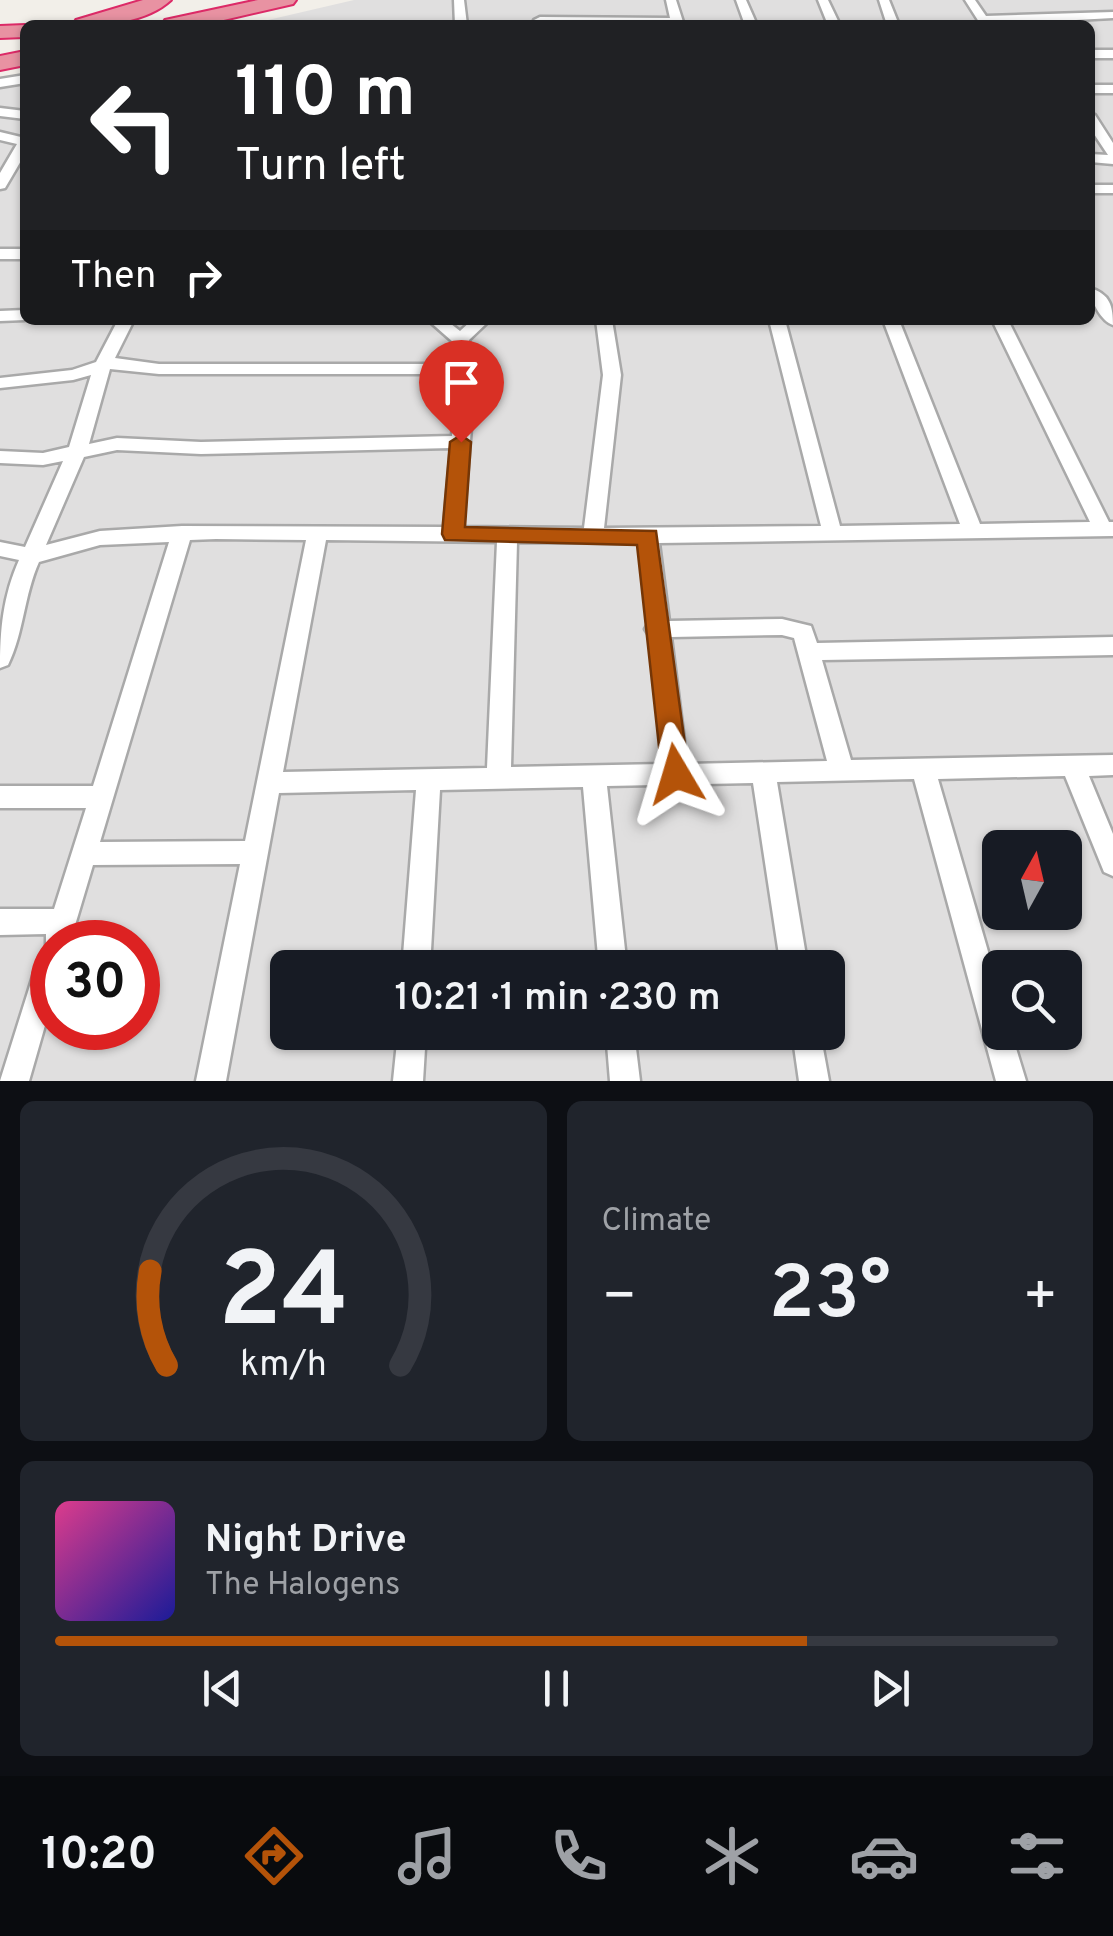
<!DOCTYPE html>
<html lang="en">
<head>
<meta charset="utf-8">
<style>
  body { margin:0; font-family:Overpass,sans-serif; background:#20242c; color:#f1f3f6; height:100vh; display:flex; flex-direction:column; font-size:38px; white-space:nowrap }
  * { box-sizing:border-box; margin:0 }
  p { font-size:32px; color:#9ea1a6 }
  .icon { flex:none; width:55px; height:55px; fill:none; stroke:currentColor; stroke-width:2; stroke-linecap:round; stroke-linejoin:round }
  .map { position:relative; height:1081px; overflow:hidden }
  .sheet { display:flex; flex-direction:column; gap:20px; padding:20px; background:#0d0f14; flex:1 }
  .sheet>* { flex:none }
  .banner { position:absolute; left:20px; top:20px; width:1075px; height:305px; border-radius:15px; box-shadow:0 2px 8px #0004; background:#202124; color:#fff; overflow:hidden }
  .needle { width:65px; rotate:8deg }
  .buttons { position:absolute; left:982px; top:830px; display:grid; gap:20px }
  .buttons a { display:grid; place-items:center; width:100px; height:100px; border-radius:15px; background:#171b24; box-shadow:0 2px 8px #0004; font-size:50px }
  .speed { position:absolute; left:30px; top:920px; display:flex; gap:20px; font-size:50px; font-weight:700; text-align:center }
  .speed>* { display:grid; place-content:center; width:130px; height:130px; border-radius:50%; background:#171b24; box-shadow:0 2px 8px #0004; line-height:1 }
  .speed .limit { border:15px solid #d22; background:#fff; color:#111 }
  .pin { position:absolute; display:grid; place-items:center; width:85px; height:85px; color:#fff; margin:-102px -42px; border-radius:50% 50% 50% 0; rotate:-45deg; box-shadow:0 0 10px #0007 }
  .pin .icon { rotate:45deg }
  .me { position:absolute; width:110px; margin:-55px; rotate:353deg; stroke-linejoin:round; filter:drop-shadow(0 0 8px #0008) }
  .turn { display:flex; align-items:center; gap:35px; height:210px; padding:0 50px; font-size:45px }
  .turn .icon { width:130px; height:130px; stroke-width:2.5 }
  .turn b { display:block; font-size:70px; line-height:85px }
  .then { display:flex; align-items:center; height:95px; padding:0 50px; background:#0003; gap:20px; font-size:38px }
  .big { font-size:75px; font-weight:600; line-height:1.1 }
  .sheet .widget { flex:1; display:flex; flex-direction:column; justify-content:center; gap:15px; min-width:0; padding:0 35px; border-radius:15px; background:#20242c }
  .sheet .dial { align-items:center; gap:0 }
  .dial svg { height:260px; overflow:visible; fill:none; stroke:#363941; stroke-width:7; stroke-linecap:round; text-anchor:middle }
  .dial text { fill:#f1f3f6; stroke:none }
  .song { display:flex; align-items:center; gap:30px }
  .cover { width:120px; height:120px; border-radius:15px; background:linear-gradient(135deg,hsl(330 70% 55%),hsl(240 70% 35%)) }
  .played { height:10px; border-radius:5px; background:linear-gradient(90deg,#b45309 75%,#363941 75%) }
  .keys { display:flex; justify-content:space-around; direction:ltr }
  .heat { display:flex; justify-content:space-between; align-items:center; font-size:55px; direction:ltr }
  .sheet .tiles { flex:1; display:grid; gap:20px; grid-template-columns:1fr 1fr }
  .widget:last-child { grid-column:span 2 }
  .trip { position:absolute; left:270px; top:950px; width:575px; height:100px; border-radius:15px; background:#171b24; box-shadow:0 2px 8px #0004; font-weight:600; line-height:100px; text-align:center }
  .tab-bar { display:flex; height:160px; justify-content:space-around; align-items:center; background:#090b0e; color:#9ea1a6 }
  .tab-bar .icon { width:70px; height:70px }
  .tab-bar .active { color:#b45309 }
  .tab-bar b { font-size:45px; color:#f1f3f6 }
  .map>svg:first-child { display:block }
  .residential { fill:#e0dfdf; fill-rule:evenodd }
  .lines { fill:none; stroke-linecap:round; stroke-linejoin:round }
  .street-casing { stroke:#a9a9a9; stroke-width:5 }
  .highway-casing { stroke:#dc2a67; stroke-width:4 }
  .street { fill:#fff; fill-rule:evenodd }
  .highway { fill:#e892a2; fill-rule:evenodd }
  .route { fill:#b45309; stroke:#753606; stroke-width:2.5 }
</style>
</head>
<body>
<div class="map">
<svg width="1113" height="1081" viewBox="0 0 1113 1081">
  <rect width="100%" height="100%" fill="#f2efe9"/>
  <path class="residential" d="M354,0H1113V1081H0V82L25,76V320H1090V25H246ZM1000,848H1065V912H1000ZM52,942H138V1028H52ZM288,968H828V1032H288ZM1000,968H1065V1032H1000Z"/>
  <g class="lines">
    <defs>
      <path id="street" d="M454,0H464L467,25H455Z
        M666,0H676L684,25L540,23L534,20L540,17L670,18Z
        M736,0H746L757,25H745Z
        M818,0H828L840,25H828Z
        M879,0H889L899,25H887Z
        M965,0H975L986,16L1113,12V18L981,25Z
        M1090,50H1113V58H1090Z
        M25,75V83L0,87V79Z
        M1090,85H1113V93H1090Z
        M0,108L25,111V119L0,116Z
        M1090,114L1095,115L1113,143V164L1090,162V154L1108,155L1090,128Z
        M0,132L25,138V154L5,188L0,189V173L17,144L0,140Z
        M1090,185H1113V193H1090Z
        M0,249H25V259H0Z
        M1090,288C1110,294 1113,306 1113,325C1101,321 1090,300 1090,288Z
        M25,310V320L0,321V311Z
        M118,320H134L115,358L159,364H446L454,349L453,342L428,320H446L460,331L472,320H490L469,340L470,349L462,364L475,379L463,527L584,528L603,375L596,320H612L621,375L604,528L821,526L769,320H785L840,526L960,524L883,320H899L980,524L1090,522L992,320H1008L1109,522H1113V536L659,543L669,621L782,619L811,626L817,643L1113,637V655L822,660L851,760L1113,755V775L1089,776L1113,834V876L1104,872L1065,776L938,779L1000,993V1032H1011L1026,1081H996L914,779L777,782L808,968H781L753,783L607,786L627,968H599L583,787L440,790L430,968H402L416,790L279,793L226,1081H196L240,864L93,865L70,942H52V1001L29,1081H0L39,957L46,947V934L0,935V909H54L86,808H0V786H93L169,542L100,545L39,562C24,595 24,632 8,665L0,668C0,629 3,596 19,560L0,556V542L25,547L63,461L43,465L0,463V451L43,453L69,447L91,375L73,380L0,388V378L72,370L96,362ZM110,369L159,374H455L457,379L452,436L201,442L117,438L89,444ZM451,448L444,527L182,526L100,531L46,545L84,457L117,450L201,454ZM216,539L306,540L245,841L100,842L190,540ZM326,540L497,542L487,768L283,772ZM517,542L639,543L648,624L645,629L649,635L663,764L511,767ZM782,635L794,638L827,761L687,764L671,637Z
        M398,1032H426L423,1081H393Z
        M606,1032H634L640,1081H610Z
        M792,1032H820L829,1081H799Z"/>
      <path id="highway" d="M143,0H171C146,23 106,25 73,25L76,20Z
        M258,0H296L293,4L202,25H162L165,20Z
        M25,25V37L0,38V26Z
        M25,51V65L0,70V56Z"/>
    </defs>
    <use href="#street" class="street-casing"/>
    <use href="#highway" class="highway-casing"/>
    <use href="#street" class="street"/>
    <use href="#highway" class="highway"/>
  </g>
  <path class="route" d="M461,435L471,442L465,527L656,531L689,774L685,783L676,786L666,783L662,774L637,545L445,540L442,534L450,442Z"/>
</svg>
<div class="buttons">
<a><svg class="needle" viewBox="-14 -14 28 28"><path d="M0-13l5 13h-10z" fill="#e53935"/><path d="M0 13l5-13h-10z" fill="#9ea1a6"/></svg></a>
<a><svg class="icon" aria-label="search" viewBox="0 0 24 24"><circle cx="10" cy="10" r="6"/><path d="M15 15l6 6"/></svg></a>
</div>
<div class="speed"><div class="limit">30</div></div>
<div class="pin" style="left:461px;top:442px;background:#d93025"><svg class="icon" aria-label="arrive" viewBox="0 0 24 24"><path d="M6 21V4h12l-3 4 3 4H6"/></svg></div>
<svg class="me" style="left:676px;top:774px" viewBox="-20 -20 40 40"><path d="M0-17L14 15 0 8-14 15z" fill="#b45309" stroke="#fff" stroke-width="4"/></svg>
<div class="trip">10:21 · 1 min · 230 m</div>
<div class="banner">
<div class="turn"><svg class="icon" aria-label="left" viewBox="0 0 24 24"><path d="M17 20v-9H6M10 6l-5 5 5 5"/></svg><div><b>110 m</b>Turn left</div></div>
<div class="then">Then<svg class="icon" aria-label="right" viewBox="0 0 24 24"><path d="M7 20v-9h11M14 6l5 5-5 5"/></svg></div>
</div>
</div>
<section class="sheet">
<div class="tiles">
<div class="widget dial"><svg viewBox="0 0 100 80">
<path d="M14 69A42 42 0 1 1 86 69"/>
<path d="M14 69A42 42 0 0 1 9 40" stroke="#b45309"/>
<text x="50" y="56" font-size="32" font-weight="700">24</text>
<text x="50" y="72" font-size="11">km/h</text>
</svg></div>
<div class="widget"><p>Climate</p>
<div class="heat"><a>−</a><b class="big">23°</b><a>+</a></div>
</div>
<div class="widget">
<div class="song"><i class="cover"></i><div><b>Night Drive</b><p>The Halogens</p></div></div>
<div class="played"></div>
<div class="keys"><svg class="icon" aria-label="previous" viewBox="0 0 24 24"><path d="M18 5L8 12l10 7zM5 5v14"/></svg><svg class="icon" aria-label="pause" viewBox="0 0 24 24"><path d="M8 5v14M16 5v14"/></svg><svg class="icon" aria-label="next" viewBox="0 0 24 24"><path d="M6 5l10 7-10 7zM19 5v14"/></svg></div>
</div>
</div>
</section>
<nav class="tab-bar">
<b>10:20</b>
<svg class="icon active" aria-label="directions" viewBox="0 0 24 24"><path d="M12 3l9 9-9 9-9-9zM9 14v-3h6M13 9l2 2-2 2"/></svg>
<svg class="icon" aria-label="music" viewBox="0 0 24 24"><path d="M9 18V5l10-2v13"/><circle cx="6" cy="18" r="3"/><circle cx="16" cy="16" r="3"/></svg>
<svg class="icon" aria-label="phone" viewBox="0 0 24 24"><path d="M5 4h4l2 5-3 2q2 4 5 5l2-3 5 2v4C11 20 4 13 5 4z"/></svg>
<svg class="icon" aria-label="climate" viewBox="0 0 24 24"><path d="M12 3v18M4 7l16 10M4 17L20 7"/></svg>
<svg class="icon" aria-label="car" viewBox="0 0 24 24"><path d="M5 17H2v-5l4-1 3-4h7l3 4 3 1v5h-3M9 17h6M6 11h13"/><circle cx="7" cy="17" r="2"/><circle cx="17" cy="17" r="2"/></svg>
<svg class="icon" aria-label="filters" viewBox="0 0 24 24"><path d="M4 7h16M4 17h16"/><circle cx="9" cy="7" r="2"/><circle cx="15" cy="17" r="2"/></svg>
</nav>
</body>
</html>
